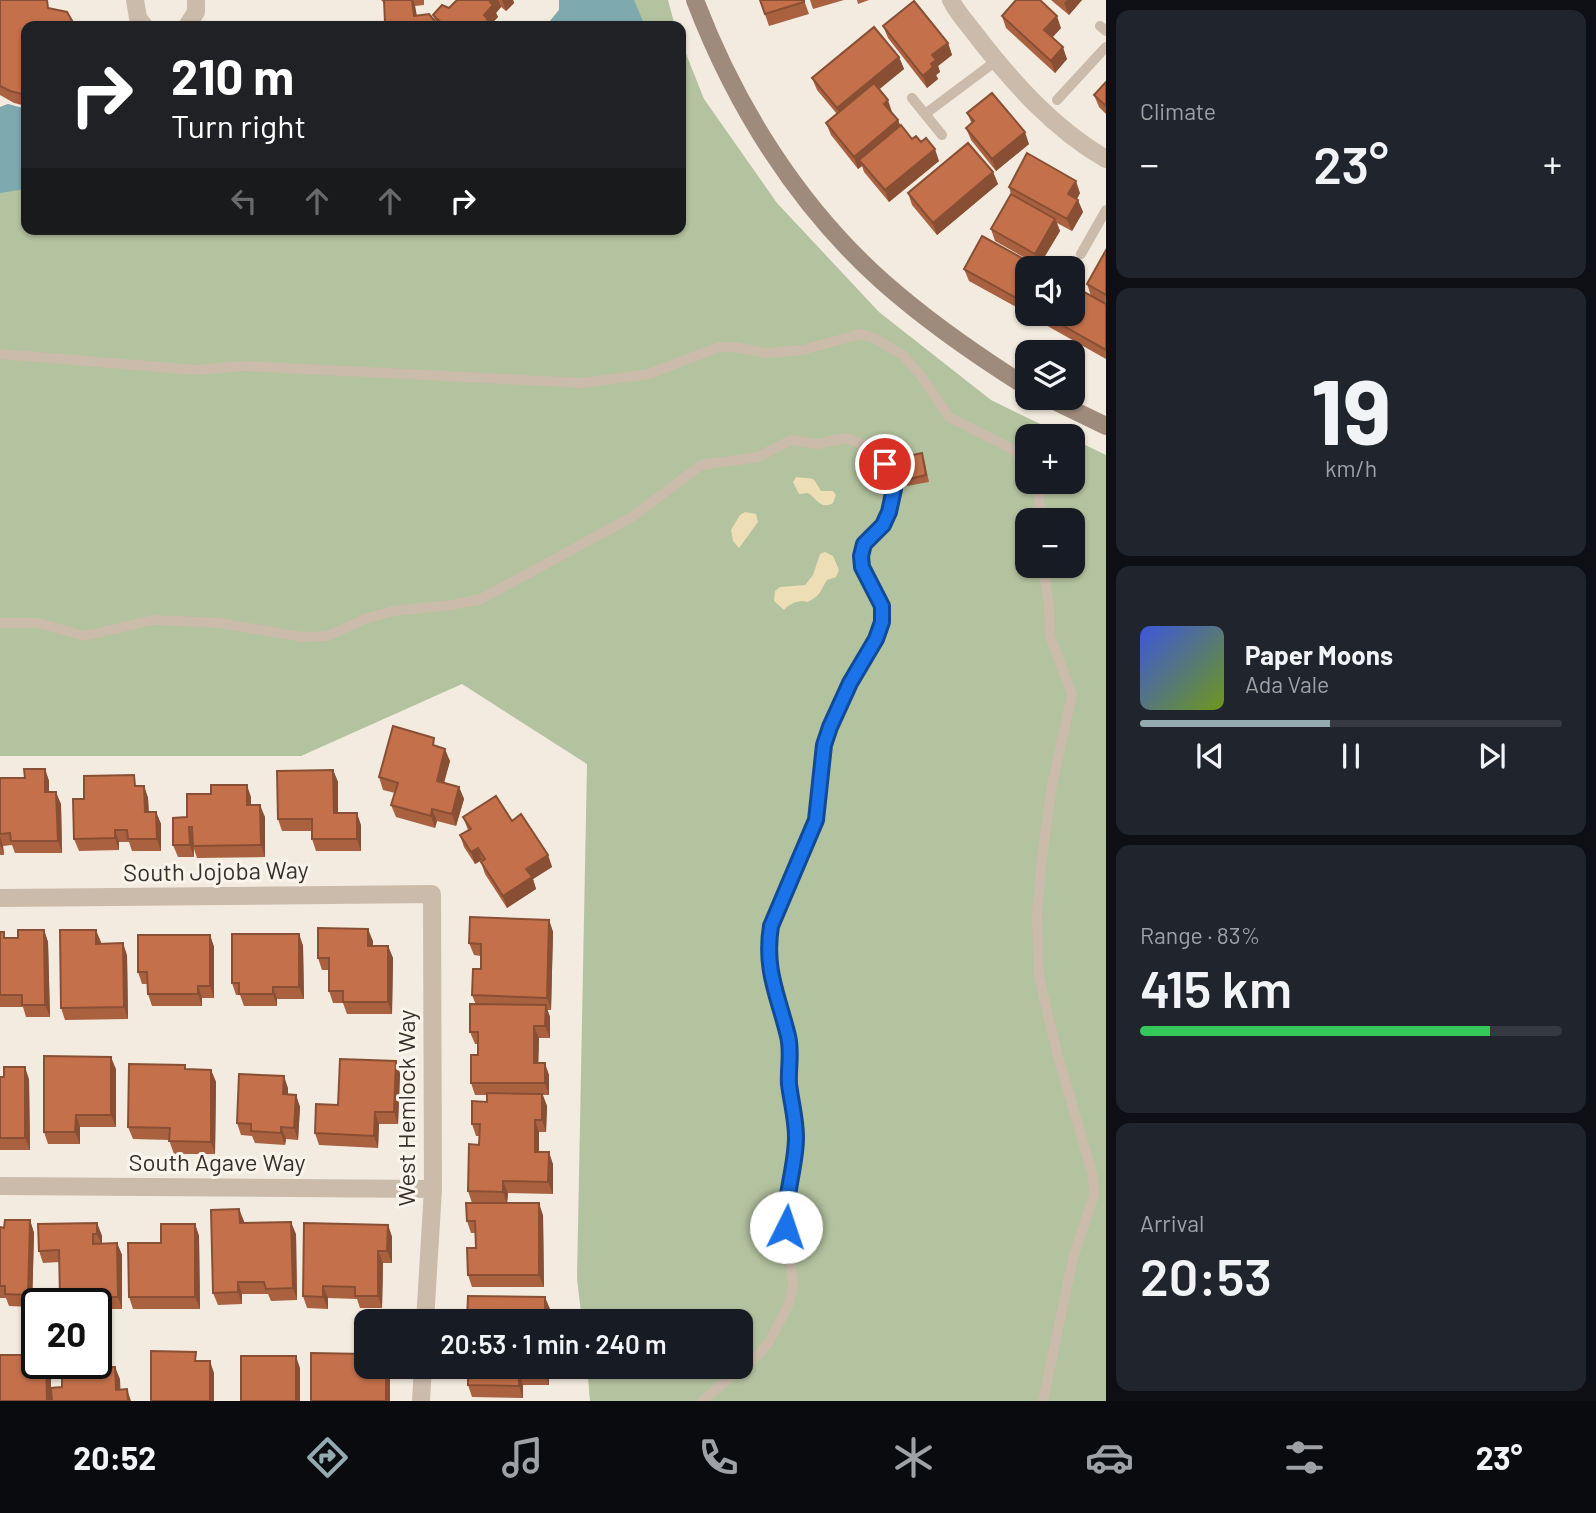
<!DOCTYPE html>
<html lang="en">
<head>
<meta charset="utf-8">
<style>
  body { margin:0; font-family:Barlow,sans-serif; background:#20242c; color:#f1f3f6; height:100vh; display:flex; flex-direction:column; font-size:26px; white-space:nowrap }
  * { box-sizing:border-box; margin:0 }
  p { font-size:23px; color:#9ea1a6 }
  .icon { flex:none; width:38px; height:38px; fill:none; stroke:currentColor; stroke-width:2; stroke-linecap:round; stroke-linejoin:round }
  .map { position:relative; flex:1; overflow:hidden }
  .sheet { display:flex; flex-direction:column; gap:10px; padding:10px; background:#0d0f14; width:490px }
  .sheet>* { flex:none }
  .hud { position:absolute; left:21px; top:21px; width:665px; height:214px; border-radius:14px; box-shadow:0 2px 5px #0004; background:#202124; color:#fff; overflow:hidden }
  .controls { position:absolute; left:1015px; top:256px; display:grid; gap:14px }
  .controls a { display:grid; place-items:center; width:70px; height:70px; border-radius:14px; background:#171b24; box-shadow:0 2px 5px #0004; font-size:35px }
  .speed { position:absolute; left:21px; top:1288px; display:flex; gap:14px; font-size:35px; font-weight:700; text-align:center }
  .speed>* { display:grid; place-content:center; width:91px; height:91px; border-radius:50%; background:#171b24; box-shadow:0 2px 5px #0004; line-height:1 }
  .speed .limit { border:4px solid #111; border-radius:10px; background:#fff; color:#111 }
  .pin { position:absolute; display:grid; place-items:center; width:60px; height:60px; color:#fff; margin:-30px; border:4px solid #fff; border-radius:50%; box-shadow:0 2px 7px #0007 }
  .me { position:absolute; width:77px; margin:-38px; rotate:4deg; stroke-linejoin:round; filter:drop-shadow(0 0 5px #0008) }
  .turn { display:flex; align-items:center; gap:24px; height:147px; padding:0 35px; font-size:32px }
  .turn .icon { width:91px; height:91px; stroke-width:2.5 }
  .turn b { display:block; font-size:49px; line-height:60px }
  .lanes { display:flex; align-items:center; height:66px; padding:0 35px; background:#0003; justify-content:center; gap:35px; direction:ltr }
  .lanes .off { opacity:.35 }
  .big { font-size:52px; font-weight:600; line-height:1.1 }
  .sheet .widget { flex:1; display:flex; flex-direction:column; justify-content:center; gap:10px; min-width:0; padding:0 24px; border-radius:14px; background:#20242c }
  .sheet .dial { align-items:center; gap:0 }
  .dial b { font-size:91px; line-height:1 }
  .song { display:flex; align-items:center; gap:21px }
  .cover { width:84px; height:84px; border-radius:10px; background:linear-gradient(135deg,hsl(230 70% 55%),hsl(80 70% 35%)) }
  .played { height:7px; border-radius:4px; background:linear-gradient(90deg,#93abb0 45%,#363941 45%) }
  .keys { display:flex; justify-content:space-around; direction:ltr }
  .heat { display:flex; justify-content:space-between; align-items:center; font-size:38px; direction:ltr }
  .charge { height:10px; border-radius:5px; background:linear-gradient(90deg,#34c759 83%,#363941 0) }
  .trip { position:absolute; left:354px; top:1309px; width:399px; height:70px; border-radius:14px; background:#171b24; box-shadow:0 2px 5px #0004; font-weight:600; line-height:70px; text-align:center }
  .menu { display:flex; height:112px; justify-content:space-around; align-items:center; background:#090b0e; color:#9ea1a6 }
  .menu .icon { width:49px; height:49px }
  .menu .current { color:#93abb0 }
  .menu b { font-size:32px; color:#f1f3f6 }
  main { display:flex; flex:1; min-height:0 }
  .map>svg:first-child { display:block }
  .green { fill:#b3c29f; fill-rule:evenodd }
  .sand { fill:#eddeb6 }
  .water { fill:#7eaaaf }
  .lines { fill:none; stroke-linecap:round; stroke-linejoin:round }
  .lane { stroke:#cbbbab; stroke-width:10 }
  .street { stroke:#cbbbab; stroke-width:18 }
  .secondary { stroke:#9f8b7c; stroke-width:18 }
  .wall { fill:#a96140 }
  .shaded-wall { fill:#894f34 }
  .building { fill:#c4714b; stroke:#894f34; stroke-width:2 }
  .route-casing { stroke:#114b97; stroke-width:18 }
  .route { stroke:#1a73e8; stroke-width:12 }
  .labels { text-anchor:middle; stroke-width:6; stroke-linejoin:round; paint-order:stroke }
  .street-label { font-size:24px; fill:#382f2a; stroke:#faf4eb }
</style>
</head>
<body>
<main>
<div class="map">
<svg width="1106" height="1401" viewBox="0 0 1106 1401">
  <rect width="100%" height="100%" fill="#f3ebdf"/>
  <path class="green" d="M559,0H668L675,26H546L559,10Z
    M681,41L704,99L777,203L879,312L991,400L1065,436H1027V481H1073V439L1106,455V1401H590L587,1367H740V1321H582L577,1279L587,764L462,684L301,756H0V107L8,104L26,109V229H681ZM1027,520H1073V565H1027Z"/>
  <path class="sand" d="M796,477C816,480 811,474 821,491H833L836,495L833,503C821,510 817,499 808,493L799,494L793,482Z
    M745,512L756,514L758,522L739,548L733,541L731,530L740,515Z
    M825,552L833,556L839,570L836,577L827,580C820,591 820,597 807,602C800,599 789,604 784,610L774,601L775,591L780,587L805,585L813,575L820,554Z"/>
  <path class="water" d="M559,0H634L645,26H546L559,10Z
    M8,104L26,109V189L0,193V107Z"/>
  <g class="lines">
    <path class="lane" d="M1100,26L1106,31
      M912,98L942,135
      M1057,100L1106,47
      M925,114L996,61
      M1081,254L1106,210
      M0,354L197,370L243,366L583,383L649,374L719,347H734L766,353L803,350L860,334L874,338L903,355L921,376L949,417L1012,449L1027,464
      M1037,481L1042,520
      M1043,565L1049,606L1050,636L1072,694L1052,785L1042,858L1037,914L1039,977L1057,1053L1093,1176L1094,1195L1073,1258L1043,1401
      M0,623H39L84,636L153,620L220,623L303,637L328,636L365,619L393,611L452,605L481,599L632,517L701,465L758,457L791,440L817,444L846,438L867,446L885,464L894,489L889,512L883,525L865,544L861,556L862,567L882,606V622L876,639L850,683L830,727L821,769L816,820L779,906L771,927L768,945L769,963L773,986L788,1038L790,1055L789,1078L796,1135L785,1211L793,1286L788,1306L769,1342L759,1354L702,1401"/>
    <path class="street" d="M135,0L138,18L144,26
      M951,0C957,13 968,24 976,35C1013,83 1054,129 1106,159
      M187,26L196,12V0
      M0,898L432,894L433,1189L425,1321
      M0,1186L433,1189
      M421,1401L423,1367"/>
    <path class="secondary" d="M695,0C735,105 797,205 882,281C927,321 976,355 1027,387
      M1046,397L1106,426"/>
  </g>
  <path class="wall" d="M0,0L26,26V106L14,103L0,95Z
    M381,0H424V5L415,6L417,16L436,26H386L385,23L384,3Z
    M457,0H513L514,3L506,11L501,7L496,13L498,17L490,25L491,26H437L433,15L449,8Z
    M760,0H804L809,14L769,26Z
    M810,0H844L813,9Z
    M857,0H869L858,4Z
    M1051,0H1082L1069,15Z
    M1002,16L1061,28L1052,38L1067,59L1055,73L1006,28Z
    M883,26L948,43L952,55L938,66L940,72L936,75L938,79L927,88L888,38Z
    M899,57L904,69L879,89L892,113L898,120L900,126L912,139L939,161L889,202L864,172L862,166L858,169L831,135L826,123L837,114L817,90L812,78Z
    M1106,82V114L1099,107L1094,95Z
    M967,113L1029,144L996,171L971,140L966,128L972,124Z
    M993,172L998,184L937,235L912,205L908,193Z
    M1009,187L1080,193L1077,199L1083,212L1072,231L1057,223L1060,231L1039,266L995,241L991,229L1011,194Z
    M1106,250V359L1044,324L1040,313H1073L1091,296L1087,284Z
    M1027,268V313H1039L1036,318L969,281L964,269Z
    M924,459L929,482L907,486L905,480Z
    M438,747L450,761L444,783L459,787L464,799L456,826L437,821L435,828L396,817L391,805L395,793L383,790L379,777Z
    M45,769L49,781V792L61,804L62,853H15L12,845L3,846L4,855H0V778H25Z
    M333,770L338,782V813L361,825V851H316L312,839V831H282L278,819Z
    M138,786H144L148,798L149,812H156L161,824V851H132L129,842H119V850L79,851L74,839L84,799Z
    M251,797V805L265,817V857L197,858L194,849V857H178L173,845L187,817Z
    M463,817L512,821L548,855L552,867L533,879L536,889L507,908L485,874L481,862L483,861L482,860L475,864L464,847L460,835L468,830Z
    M549,920L553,932L551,1010H547L550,1017V1038H539L538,1063L549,1075V1095H543L547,1106L546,1132H539V1152L553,1164V1194L508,1193L507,1203L543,1215L544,1287H472L468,1275L476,1248V1233H471L467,1221L472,1203L468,1191L479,1145V1136H476L472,1124L487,1102V1095H475L471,1083L478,1055V1044H475L470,1032L476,1005L472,995L481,969V956L474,955L469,943Z
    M44,930L48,942L50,1017H26L23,1007H0V932H4L5,938H18Z
    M299,934L303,946L304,999H277V1006H244L240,995H236L232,983Z
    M210,935L214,947V998H202V1006H152L148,994L147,984H142L138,972Z
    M373,941V946H388L393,958L392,1014H347L343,1003H333L329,991V970H322L318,958Z
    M101,942V944L127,955L128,1019L65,1020L61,1008Z
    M116,1069V1127H80V1144H48L44,1132Z
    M187,1069L211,1070L216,1082L215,1154H174L169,1140L133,1139L128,1127Z
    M400,1073L398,1124H379L378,1148L319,1145L315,1133L338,1105Z
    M0,1077L29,1079L30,1150H0Z
    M288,1088V1094L296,1095L300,1107L298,1140L286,1139L285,1145L255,1143L252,1136L241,1135L237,1123Z
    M30,1220L34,1233L32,1307L9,1306L6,1298H0V1227L4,1228Z
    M244,1221V1223L296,1234L297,1300L271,1301L268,1294H242V1304L218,1305L213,1293Z
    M97,1223L102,1236V1243H117L122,1255V1309H96V1304H63L60,1297L59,1262L43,1263L39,1251Z
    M195,1224L199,1236L200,1309H133L129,1297L161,1243Z
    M388,1225L392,1237V1263H383L382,1308H360L357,1299L328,1298V1309L307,1308L303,1296Z
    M468,1367H549V1385H523V1398L472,1397L468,1385Z"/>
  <path class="shaded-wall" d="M412,0H413L415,6L418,26L414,16Z
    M492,0H498L501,7L496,13L498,17L490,25L491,26H484V15Z
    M502,0H513L514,3L506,11Z
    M1067,0H1082L1069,15L1064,3Z
    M1057,16L1061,28L1048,42L1044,30Z
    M948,43L952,55L938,66L940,72L936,75L938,79L927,88L923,76L931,64L932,55Z
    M1063,47L1067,59L1055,73L1051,61Z
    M899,57L904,69L842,120L837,108Z
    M888,100L892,112L889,116L884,104Z
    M898,120L903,132L859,160L862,166L858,169L854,157Z
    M1025,132L1029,144L996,171L992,159Z
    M935,149L939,161L889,202L885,190Z
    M993,172L998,184L937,235L933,223Z
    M1076,181L1080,193L1073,206L1068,194Z
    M1078,200L1083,212L1072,231L1067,219Z
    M1055,219L1060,231L1039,266L1035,254Z
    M445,749L450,761L441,793L437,781Z
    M45,769L49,781V804L45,792Z
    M333,770L338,782V825L334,813Z
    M247,785L251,797V817L247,805Z
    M144,786L148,798L149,824L145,812Z
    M459,787L464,799L456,826L452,814Z
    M56,792L61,804L62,853L58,841Z
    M260,805L265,817V857L261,845Z
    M432,809L437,821L435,828L431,816Z
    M156,812L161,824V851L157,839Z
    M357,813L361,825V851L357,839Z
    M189,827L194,839L193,846L194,857L190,845Z
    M115,830L119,842V850L115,838Z
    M0,836L3,846L4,855L0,844Z
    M478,848L482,860L475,864L471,852Z
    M548,855L552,867L533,879L536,889L507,908L503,896L526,869Z
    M549,920L553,932L551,1010L547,998Z
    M368,929L373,941V958L368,946Z
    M44,930L48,942L50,1017L45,1005Z
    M96,930L101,942V956L96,944Z
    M299,934L303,946L304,999L299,987Z
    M210,935L214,947V998L210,986Z
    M123,943L127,955L128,1019L124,1007Z
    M388,946L393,958L392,1014L388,1002Z
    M198,986L202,998V1006L198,994Z
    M273,987L277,999V1006L273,994Z
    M546,1005L550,1017V1038L545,1026Z
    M534,1026L539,1038L538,1075L534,1063Z
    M111,1057L116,1069V1127L111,1115Z
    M396,1061L400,1073L398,1124L394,1112Z
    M545,1063L549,1075V1095L545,1083Z
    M25,1067L29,1079L30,1150L25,1138Z
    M211,1070L216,1082L215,1154L211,1142Z
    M284,1076L288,1088V1106L283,1094Z
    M542,1094L547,1106L546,1132L542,1120Z
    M296,1095L300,1107L298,1140L294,1128Z
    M375,1112L379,1124L378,1148L374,1136Z
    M76,1115L80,1127V1144L75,1132Z
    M535,1120L539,1132V1164L535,1152Z
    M281,1127L286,1139L285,1145L281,1133Z
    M549,1152L553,1164V1194L548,1182Z
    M503,1181L508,1193L507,1204L503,1192Z
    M539,1203L543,1215L544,1287L539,1275Z
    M239,1209L244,1221V1235L240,1223Z
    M30,1220L34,1233L32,1307L28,1295Z
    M291,1222L296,1234L297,1300L293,1288Z
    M97,1223L102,1236V1246L97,1234Z
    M195,1224L199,1236L200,1309L195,1297Z
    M388,1225L392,1237V1263L387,1251Z
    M117,1243L122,1255V1309L118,1297Z
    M378,1251L383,1263L382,1308L378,1296Z
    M238,1282L242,1294V1304L238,1292Z
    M323,1286L328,1298V1309L323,1297Z
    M545,1297L550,1309L549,1321H545Z
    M296,1356L300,1368V1401H296Z
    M210,1361L214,1373V1401H210Z
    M46,1363H49L51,1367V1401H47Z
    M115,1367L120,1379L121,1401L116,1390Z
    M386,1367H390V1401H386Z
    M544,1367H549V1385L544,1373Z
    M519,1373L523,1385V1398L519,1386Z
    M127,1389L131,1401H128Z"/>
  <path class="building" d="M0,0H47L48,8L67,12L75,26H26V95L10,91L0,86Z
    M384,0H412L414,16L429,14L434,20L435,26H389L385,23Z
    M457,0H492L490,2L493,5L484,15L488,20L484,26H445L433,15L442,5L449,8Z
    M760,0H804V2L765,14Z
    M1016,0H1040L1057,16L1044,30L1063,47L1051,61L1002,16Z
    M914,1L948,43L932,55L936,60L931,64L933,67L923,76L883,26Z
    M874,27L899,57L837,108L812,78Z
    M1106,82V106L1094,95Z
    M874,83L888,100L884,104L898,120L854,157L826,123Z
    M992,93L1025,132L992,159L966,128L974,121L967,113Z
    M901,125L912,139L916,136L921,142L926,138L935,149L885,190L859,160Z
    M968,143L993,172L933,223L908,193Z
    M1027,153L1076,181L1068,194L1078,200L1067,219L1009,187Z
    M1011,194L1055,219L1035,254L991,229Z
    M982,236L1040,268H1027V304L964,269Z
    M1106,250V295L1087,284Z
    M1073,286L1106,304V350L1041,313H1073Z
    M922,453L926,475L905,480L900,458Z
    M393,726L434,738L433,745L445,749L437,781L459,787L452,814L432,809L431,816L391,805L398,783L379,777Z
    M24,769H45V792H56L58,841H11L10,833L0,834V778H25Z
    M333,770L334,813H357V839H312V819H278L277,771Z
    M134,775L135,786H144L145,812H156L157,839H128L127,830H115V838L74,839L73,799H84V776Z
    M211,785H247V805H260L261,845L193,846L192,827H189L190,845H173V818L187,817V794H211Z
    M496,796L512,821L521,814L548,855L526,869L532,877L503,896L481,862L485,859L478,848L471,852L460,835L471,829L463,817Z
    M470,917L549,920L547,998L472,995L473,969H481V944L469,943Z
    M318,928L368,929V946H388V1002H343V991H329V958H318Z
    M18,930H44L45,1005H22V995H0V932H4V938H18Z
    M60,930H96V944L123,943L124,1007L61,1008Z
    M232,934H299V987H273V994H239V983H232Z
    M138,935H210V986H198V994H148L147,972H138Z
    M470,1004L546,1005L545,1026H534V1063H545V1083H471V1055H478V1032H470Z
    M44,1056L111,1057V1115H76L75,1132H44Z
    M340,1059L396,1061L394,1112H375L374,1136L315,1133L316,1104L338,1105Z
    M129,1064L185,1065V1069L211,1070V1142L169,1141L170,1128L128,1127Z
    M4,1067H25V1138H0V1077H4Z
    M239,1074L284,1076L283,1094L296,1095L294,1128L281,1127V1133L251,1131V1124L237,1123Z
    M487,1093L542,1094V1120H535V1152H549L548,1182L503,1181V1192L468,1191L469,1144L479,1145L480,1124H472V1101L487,1102Z
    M466,1203H539V1275H468L467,1248H476L475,1221H467Z
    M239,1209L240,1223L291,1222L293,1288L266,1289L264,1282H238V1292L213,1293L211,1210Z
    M5,1220H30L28,1295L5,1294V1286H0V1227L4,1228Z
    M97,1223V1234H93V1244L117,1243L118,1297H60L59,1250L39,1251L38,1224Z
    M304,1223L388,1225L387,1251H378V1296H355V1287L323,1286V1297L303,1296Z
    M161,1224H195V1297H129L128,1243H161Z
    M468,1296L545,1297V1321H467Z
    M151,1351L196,1352L195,1361H210V1401H151Z
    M311,1353L366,1354V1367H386V1401H311Z
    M0,1355H37V1363H46L47,1401H0Z
    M241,1356H296V1401H241Z
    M115,1367L116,1390L127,1389L128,1401H52L51,1388L62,1387V1368Z
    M468,1367H544V1373H519V1386L468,1385Z"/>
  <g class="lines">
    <defs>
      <path id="route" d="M786,1227C784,1196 796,1167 796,1137C796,1119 791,1101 789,1084C788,1068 792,1052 788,1036C778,995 764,970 771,926L816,820L824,745L830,727L850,683L876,639L882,622V606L862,567L861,556L864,544L883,525L889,512L894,489L885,464"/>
    </defs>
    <use href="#route" class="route-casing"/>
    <use href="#route" class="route"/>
  </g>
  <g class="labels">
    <g class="street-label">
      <text transform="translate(216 872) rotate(-1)" y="8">South Jojoba Way</text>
      <text transform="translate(407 1108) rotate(-90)" y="8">West Hemlock Way</text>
      <text x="217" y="1171">South Agave Way</text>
    </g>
  </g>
</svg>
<div class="controls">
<a><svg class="icon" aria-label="sound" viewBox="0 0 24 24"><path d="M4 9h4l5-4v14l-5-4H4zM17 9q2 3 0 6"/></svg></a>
<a><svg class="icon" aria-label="layers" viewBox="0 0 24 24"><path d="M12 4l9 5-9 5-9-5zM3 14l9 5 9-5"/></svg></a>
<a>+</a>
<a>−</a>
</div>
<div class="speed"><div class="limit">20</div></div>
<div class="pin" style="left:885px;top:464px;background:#d93025"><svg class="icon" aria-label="arrive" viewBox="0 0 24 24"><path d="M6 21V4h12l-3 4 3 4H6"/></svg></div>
<svg class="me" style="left:786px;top:1227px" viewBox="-20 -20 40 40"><circle r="19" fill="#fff"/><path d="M0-13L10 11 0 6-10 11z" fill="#1a73e8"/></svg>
<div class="trip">20:53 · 1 min · 240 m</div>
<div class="hud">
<div class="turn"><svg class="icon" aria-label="right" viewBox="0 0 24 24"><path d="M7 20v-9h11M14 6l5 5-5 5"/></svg><div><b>210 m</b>Turn right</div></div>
<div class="lanes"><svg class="icon off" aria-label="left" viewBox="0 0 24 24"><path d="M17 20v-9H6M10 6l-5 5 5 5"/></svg><svg class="icon off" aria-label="ahead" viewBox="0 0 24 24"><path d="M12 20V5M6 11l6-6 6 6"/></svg><svg class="icon off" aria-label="ahead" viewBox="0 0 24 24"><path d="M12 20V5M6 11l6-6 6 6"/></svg><svg class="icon" aria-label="right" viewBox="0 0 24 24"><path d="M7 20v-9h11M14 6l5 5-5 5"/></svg></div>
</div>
</div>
<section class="sheet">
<div class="widget"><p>Climate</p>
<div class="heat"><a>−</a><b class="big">23°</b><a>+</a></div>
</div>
<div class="widget dial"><b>19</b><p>km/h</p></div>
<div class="widget">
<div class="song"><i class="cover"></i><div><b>Paper Moons</b><p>Ada Vale</p></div></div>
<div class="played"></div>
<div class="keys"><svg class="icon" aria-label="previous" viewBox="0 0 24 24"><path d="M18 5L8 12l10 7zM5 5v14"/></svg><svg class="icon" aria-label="pause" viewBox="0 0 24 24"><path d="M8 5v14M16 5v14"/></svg><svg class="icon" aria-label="next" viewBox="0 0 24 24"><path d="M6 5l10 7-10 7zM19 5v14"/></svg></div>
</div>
<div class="widget"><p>Range · 83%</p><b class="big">415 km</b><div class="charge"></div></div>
<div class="widget"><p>Arrival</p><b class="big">20:53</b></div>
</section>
</main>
<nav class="menu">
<b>20:52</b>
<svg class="icon current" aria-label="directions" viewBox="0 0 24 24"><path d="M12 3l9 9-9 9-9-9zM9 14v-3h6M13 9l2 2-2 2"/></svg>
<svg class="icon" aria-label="music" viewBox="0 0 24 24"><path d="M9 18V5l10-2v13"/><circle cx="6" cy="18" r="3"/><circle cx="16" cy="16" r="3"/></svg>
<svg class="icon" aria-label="phone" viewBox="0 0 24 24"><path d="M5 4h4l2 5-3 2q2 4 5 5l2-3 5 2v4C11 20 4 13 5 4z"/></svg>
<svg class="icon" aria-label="climate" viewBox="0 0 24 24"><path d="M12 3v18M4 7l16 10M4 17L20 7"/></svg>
<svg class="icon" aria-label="car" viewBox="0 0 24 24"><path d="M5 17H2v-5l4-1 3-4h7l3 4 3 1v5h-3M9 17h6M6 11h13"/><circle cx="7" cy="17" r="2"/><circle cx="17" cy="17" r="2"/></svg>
<svg class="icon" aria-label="filters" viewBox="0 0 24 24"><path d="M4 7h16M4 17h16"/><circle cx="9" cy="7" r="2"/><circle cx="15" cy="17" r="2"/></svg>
<b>23°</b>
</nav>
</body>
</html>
